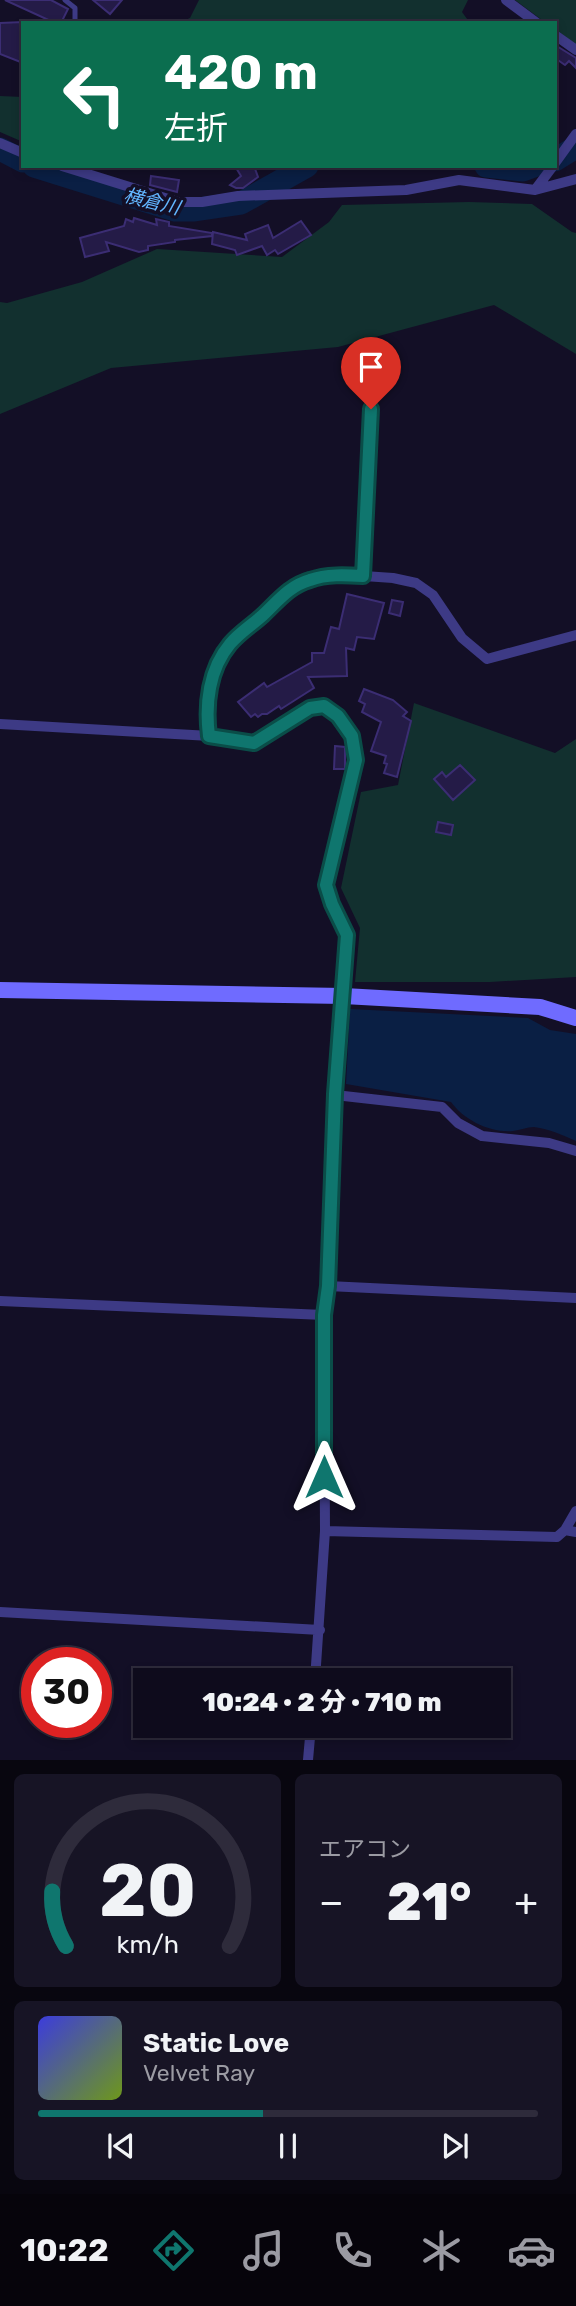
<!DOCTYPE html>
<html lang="ja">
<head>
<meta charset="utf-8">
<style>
  body { margin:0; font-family:Rubik,"Noto Sans JP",sans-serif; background:#171425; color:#f1f3f6; height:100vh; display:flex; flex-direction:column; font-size:26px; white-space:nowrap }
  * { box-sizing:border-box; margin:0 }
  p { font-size:23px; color:#9b9ba3 }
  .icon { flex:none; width:38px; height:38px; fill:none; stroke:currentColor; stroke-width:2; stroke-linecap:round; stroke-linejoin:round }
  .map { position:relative; height:1760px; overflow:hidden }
  .side { display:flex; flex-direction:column; gap:14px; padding:14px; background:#08060f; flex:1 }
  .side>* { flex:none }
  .banner { position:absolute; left:21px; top:21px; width:536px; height:147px; border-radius:0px; box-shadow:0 4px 10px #0003,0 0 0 2px #2e2b3b; background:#0b6e4f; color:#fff; overflow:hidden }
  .speed { position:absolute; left:21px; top:1647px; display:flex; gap:14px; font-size:35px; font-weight:700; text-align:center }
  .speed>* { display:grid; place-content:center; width:91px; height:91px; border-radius:50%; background:#0e0b1c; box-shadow:0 4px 10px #0003,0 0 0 2px #2e2b3b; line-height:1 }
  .speed .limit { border:10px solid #d22; background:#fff; color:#111 }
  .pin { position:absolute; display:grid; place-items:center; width:60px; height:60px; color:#fff; margin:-72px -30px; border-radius:50% 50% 50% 0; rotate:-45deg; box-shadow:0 0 7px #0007 }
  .pin .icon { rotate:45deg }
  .me { position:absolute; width:77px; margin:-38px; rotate:0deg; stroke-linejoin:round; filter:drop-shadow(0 0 5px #0008) }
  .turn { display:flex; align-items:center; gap:24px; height:147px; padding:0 28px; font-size:32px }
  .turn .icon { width:91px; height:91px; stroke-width:2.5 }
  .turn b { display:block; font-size:49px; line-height:60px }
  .big { font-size:52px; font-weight:800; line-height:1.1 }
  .side .tile { flex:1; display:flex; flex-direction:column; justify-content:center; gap:10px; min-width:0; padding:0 24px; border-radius:10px; background:#171425 }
  .side .dial { align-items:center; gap:0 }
  .dial svg { height:182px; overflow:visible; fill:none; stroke:#2e2b3b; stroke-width:7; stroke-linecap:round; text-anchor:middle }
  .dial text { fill:#f1f3f6; stroke:none }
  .song { display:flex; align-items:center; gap:21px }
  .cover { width:84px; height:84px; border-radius:10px; background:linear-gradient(135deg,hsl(240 70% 55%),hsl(80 70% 35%)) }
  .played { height:7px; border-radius:4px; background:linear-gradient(90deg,#0f766e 45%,#2e2b3b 45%) }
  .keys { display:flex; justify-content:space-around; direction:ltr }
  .heat { display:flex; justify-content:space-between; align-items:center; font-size:38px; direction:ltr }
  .side .tiles { flex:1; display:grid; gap:14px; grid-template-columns:1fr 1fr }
  .tile:last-child { grid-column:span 2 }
  .trip { position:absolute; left:133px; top:1668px; width:378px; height:70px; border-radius:0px; background:#0e0b1c; box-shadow:0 4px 10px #0003,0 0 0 2px #2e2b3b; font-weight:800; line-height:70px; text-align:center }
  .menu { display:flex; height:112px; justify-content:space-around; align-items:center; background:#06040b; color:#9b9ba3 }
  .menu .icon { width:49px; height:49px }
  .menu .current { color:#0f766e }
  .menu b { font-size:32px; color:#f1f3f6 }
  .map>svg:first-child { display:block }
  .green { fill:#12302f }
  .water { fill:#0a1f44 }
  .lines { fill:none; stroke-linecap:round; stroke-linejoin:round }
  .river { stroke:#0a1f44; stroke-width:23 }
  .building { fill:#241b47; stroke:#3b2d73; stroke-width:2 }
  .lane { stroke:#3d3a85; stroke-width:5 }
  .street { stroke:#3d3a85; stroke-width:10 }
  .secondary { stroke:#6f6bff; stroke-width:16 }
  .route-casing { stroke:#0a4d48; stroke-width:18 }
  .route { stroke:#0f766e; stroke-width:12 }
  .labels { text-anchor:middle; stroke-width:7; stroke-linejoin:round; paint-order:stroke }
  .water-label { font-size:19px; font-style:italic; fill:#62b6ff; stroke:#130f26 }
</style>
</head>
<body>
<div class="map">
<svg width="576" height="1760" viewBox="0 0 576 1760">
  <rect width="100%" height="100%" fill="#130f26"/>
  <path class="green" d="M199,0H468L462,12L470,23H178L190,18Z
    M515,0H576V45L555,29V23H546Z
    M0,96L23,97V142L0,132Z
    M469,202L532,204L572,232L576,233V354L494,305L338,347L111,368L0,414V302L7,303L82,282L157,249L282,257L329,222L342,205Z
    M414,703L555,753L576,739V977L490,982H355L360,928L341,888L361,792L398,785Z"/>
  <path class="water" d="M350,1009L528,1018L550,1030L576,1034V1141C562,1135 550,1129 534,1127C527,1127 520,1130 513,1131C490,1133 464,1120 451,1102L346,1084Z"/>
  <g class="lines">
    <path class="river" d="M0,149L23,161
      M555,160L576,147
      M34,166L175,210H193L241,203L307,166
      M486,166L523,170L534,166"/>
  </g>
  <path class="building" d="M5,0H51L68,9L61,23H55Z
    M93,0H122L110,14Z
    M23,22V63L0,54V23Z
    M555,45L576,58V68L569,61L565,65L555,58Z
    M235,166H254L258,177L243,188H236L230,185L241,176Z
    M151,176L179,180L177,192L150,185Z
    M134,218L157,225L156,219L169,222V226L212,233V236L175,240V242L148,246V250L139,252L106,242L109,251L85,257L80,238L124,226L126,219L133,222Z
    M301,221L311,235L278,254L275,250L267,255L262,246L237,255L235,250L212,244L213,232L247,240L245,234L268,225L273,238Z
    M347,594L384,603L374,639L357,637L354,650L346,648L347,676L308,677L314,688L281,709L279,706L267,714H262L258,717L255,714L251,717L238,702L264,683L267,687L312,662V653H324L331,627L339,629Z
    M392,600L403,602L400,616L389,613Z
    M364,689L393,700L407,712L403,716L411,721L397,777L384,773L387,764L384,763L386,756L371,751L381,722L362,712L365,704L359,701Z
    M335,746L345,747V769H334Z
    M460,765L475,780L453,800L434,779L442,772L446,777Z
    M438,822L453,825L451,835L436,832Z"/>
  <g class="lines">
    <path class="lane" d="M65,0L75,8V23"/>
    <path class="street" d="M506,0L537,23
      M555,35L576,50
      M0,143L23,153
      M555,163L576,134
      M62,166L178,202H202L238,196L406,190L459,180L535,190L576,179
      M535,190L553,166
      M364,576L372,382
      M0,724L210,736L254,743L310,708L324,706L338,716L352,736L356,760L326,885L332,904L347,935L335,1095L328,1286L324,1315L325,1531L315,1680
      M210,736L206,714L216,663L232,642L263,615L288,590L309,580L333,575L364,576L393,578L416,583L433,595L462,638L487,659L576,635
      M335,1095L442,1107L458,1123L482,1136L549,1143L576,1151
      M328,1286L576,1298
      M0,1301L324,1315
      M576,1511L565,1530L576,1532
      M325,1531L557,1537L565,1530
      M0,1612L320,1630
      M308,1760L311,1726"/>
    <path class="secondary" d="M0,990L344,996L540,1007L576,1018"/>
  </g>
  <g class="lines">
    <defs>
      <path id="route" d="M324,1477V1315L328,1286L335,1094L347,935L332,904L326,885L356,760L352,736L338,716L324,706L310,708L254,743L209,736C205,704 209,669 230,644C239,633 252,625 263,615C278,601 289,586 310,580C327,574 345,575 363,576L371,409"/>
    </defs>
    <use href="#route" class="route-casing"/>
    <use href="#route" class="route"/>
  </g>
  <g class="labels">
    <g class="water-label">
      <text transform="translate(152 201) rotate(14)" y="7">横倉川</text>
    </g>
  </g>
</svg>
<div class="speed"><div class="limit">30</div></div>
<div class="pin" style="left:371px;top:409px;background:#d93025"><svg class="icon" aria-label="arrive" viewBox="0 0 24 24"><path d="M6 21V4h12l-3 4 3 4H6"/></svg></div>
<svg class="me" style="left:324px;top:1477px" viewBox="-20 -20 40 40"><path d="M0-17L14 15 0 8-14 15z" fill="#0f766e" stroke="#fff" stroke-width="4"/></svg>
<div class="trip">10:24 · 2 分 · 710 m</div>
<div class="banner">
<div class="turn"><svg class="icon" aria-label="left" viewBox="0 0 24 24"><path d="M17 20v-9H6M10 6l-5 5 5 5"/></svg><div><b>420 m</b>左折</div></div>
</div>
</div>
<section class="side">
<div class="tiles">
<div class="tile dial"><svg viewBox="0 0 100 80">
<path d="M14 69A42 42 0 1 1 86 69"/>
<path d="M14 69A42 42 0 0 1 8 45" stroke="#0f766e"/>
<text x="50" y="56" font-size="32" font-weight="700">20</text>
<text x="50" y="72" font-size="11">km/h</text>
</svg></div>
<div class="tile"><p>エアコン</p>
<div class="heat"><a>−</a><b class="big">21°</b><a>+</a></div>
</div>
<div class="tile">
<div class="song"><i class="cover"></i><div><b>Static Love</b><p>Velvet Ray</p></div></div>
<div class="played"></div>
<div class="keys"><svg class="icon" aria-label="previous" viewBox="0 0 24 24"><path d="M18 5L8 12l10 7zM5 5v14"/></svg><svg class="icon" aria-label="pause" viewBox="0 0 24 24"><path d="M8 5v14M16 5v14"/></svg><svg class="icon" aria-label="next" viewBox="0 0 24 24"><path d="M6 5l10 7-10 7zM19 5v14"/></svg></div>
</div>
</div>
</section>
<nav class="menu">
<b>10:22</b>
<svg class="icon current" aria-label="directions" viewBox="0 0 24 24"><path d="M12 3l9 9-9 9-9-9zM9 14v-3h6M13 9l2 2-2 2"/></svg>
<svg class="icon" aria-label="music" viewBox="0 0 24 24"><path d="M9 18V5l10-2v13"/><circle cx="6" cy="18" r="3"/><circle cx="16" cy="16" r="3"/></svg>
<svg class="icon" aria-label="phone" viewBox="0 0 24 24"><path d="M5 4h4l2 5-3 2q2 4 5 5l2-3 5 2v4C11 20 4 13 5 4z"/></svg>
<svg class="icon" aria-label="climate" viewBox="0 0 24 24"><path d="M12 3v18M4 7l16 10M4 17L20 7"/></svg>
<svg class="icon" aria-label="car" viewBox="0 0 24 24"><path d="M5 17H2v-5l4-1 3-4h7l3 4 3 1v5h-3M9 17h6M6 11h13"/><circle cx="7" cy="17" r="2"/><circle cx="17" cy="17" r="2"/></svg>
</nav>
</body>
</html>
